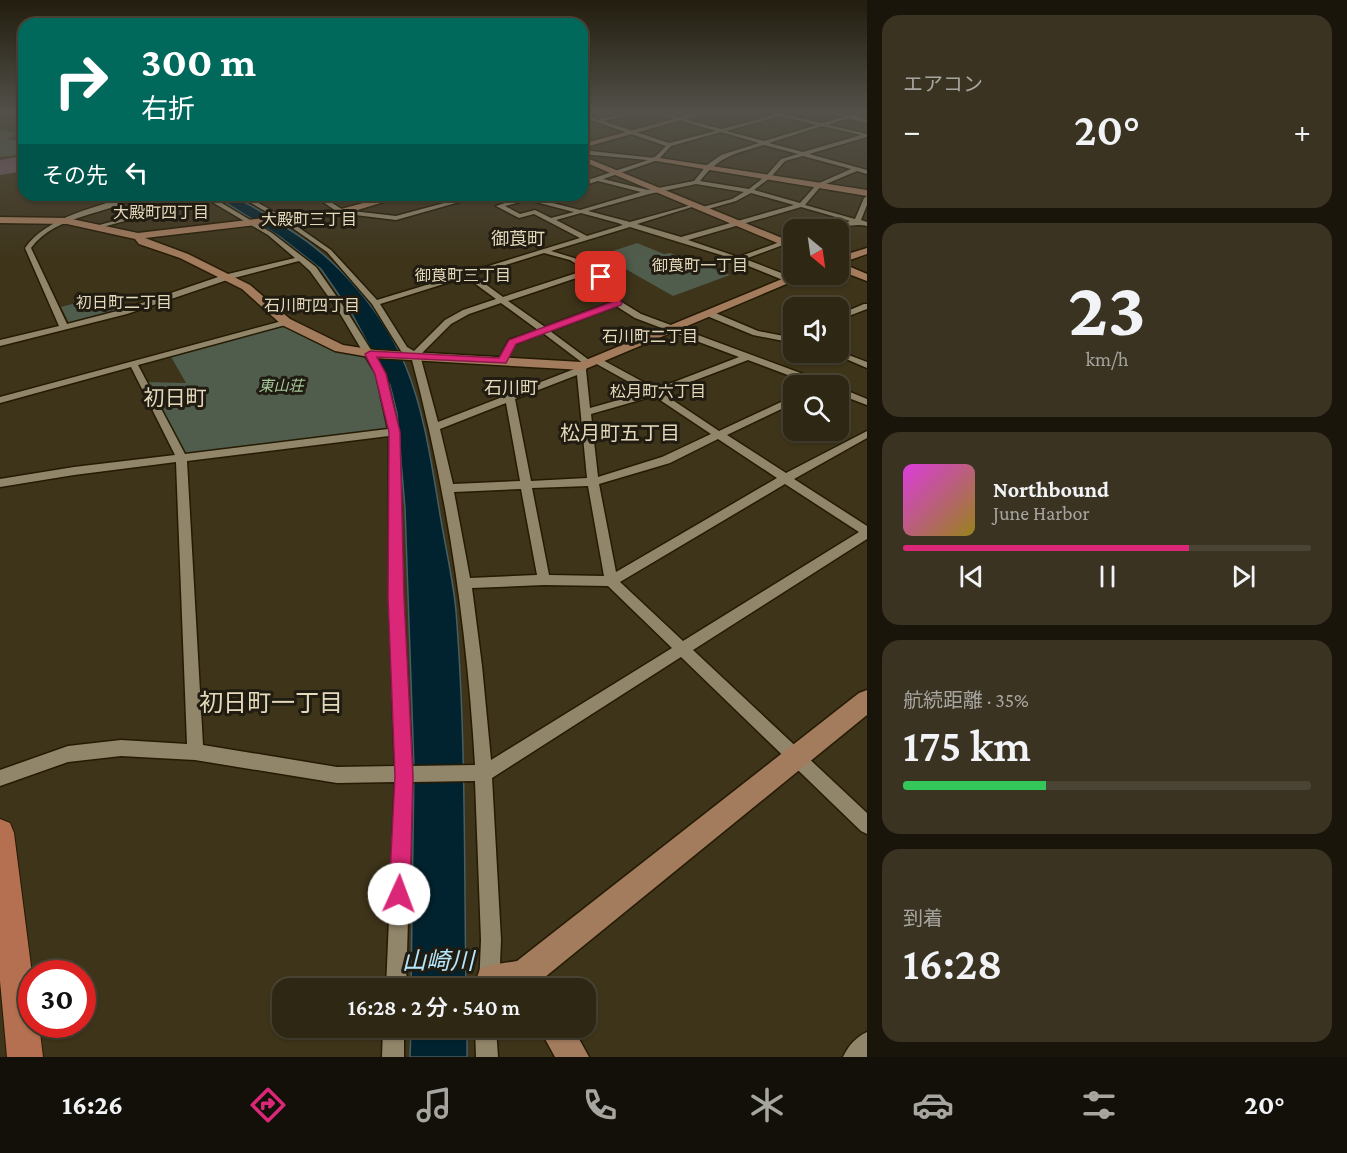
<!DOCTYPE html>
<html lang="ja">
<head>
<meta charset="utf-8">
<style>
  body { margin:0; font-family:"Crimson Pro","Noto Sans JP",serif; background:#3a3322; color:#f1f3f6; height:100vh; display:flex; flex-direction:column; font-size:22px; white-space:nowrap }
  * { box-sizing:border-box; margin:0 }
  p { font-size:20px; color:#a7a5a0 }
  .icon { flex:none; width:33px; height:33px; fill:none; stroke:currentColor; stroke-width:2; stroke-linecap:round; stroke-linejoin:round }
  .map { position:relative; flex:1; overflow:hidden }
  .details { display:flex; flex-direction:column; gap:15px; padding:15px; background:#19150b; width:480px }
  .details>* { flex:none }
  .top-card { position:absolute; left:18px; top:18px; width:570px; height:183px; border-radius:18px; box-shadow:0 2px 4px #0004,0 0 0 2px #494434; background:#00695c; color:#fff; overflow:hidden }
  .needle { width:39px; rotate:151deg }
  .controls { position:absolute; left:783px; top:219px; display:grid; gap:12px }
  .controls a { display:grid; place-items:center; width:66px; height:66px; border-radius:12px; background:#2e2714; box-shadow:0 2px 4px #0004,0 0 0 2px #494434; font-size:30px }
  .speed { position:absolute; left:18px; top:960px; display:flex; gap:12px; font-size:30px; font-weight:700; text-align:center }
  .speed>* { display:grid; place-content:center; width:78px; height:78px; border-radius:50%; background:#2e2714; box-shadow:0 2px 4px #0004,0 0 0 2px #494434; line-height:1 }
  .speed .limit { border:9px solid #d22; background:#fff; color:#111 }
  .pin { position:absolute; display:grid; place-items:center; width:51px; height:51px; color:#fff; margin:-26px; border-radius:12px; box-shadow:0 3px 9px #0006 }
  .me { position:absolute; width:66px; margin:-33px; rotate:2deg; stroke-linejoin:round; filter:drop-shadow(0 0 4px #0008) }
  .turn { display:flex; align-items:center; gap:21px; height:126px; padding:0 24px; font-size:27px }
  .turn .icon { width:78px; height:78px; stroke-width:2.5 }
  .turn b { display:block; font-size:42px; line-height:51px }
  .then { display:flex; align-items:center; height:57px; padding:0 24px; background:#0003; gap:12px; font-size:22px }
  .big { font-size:45px; font-weight:600; line-height:1.1 }
  .details .tile { flex:1; display:flex; flex-direction:column; justify-content:center; gap:9px; min-width:0; padding:0 21px; border-radius:18px; background:#3a3322 }
  .details .dial { align-items:center; gap:0 }
  .dial b { font-size:78px; line-height:1 }
  .song { display:flex; align-items:center; gap:18px }
  .cover { width:72px; height:72px; border-radius:9px; background:linear-gradient(135deg,hsl(300 70% 55%),hsl(50 70% 35%)) }
  .played { height:6px; border-radius:3px; background:linear-gradient(90deg,#db2777 70%,#494434 70%) }
  .keys { display:flex; justify-content:space-around; direction:ltr }
  .heat { display:flex; justify-content:space-between; align-items:center; font-size:33px; direction:ltr }
  .charge { height:9px; border-radius:4px; background:linear-gradient(90deg,#34c759 35%,#494434 0) }
  .trip { position:absolute; left:272px; top:978px; width:324px; height:60px; border-radius:18px; background:#2e2714; box-shadow:0 2px 4px #0004,0 0 0 2px #494434; font-weight:600; line-height:60px; text-align:center }
  .tabs { display:flex; height:96px; justify-content:space-around; align-items:center; background:#121008; color:#a7a5a0 }
  .tabs .icon { width:42px; height:42px }
  .tabs .current { color:#db2777 }
  .tabs b { font-size:27px; color:#f1f3f6 }
  main { display:flex; flex:1; min-height:0 }
  .map>svg:first-child { display:block }
  .green { fill:#505c4c }
  .water { fill:#01232f; stroke:#485e62; stroke-width:1.5 }
  .building { fill:#765967 }
  .lines { fill:none; stroke-linecap:round; stroke-linejoin:round }
  .street-casing { stroke:#251b03; stroke-width:3 }
  .secondary-casing { stroke:#251b03; stroke-width:3 }
  .primary-casing { stroke:#251b03; stroke-width:2 }
  .street { fill:#92866a; fill-rule:evenodd }
  .secondary { fill:#a37b5d; fill-rule:evenodd }
  .primary { fill:#b47050; fill-rule:evenodd }
  .route { fill:#db2777; stroke:#8e194d; stroke-width:1.5 }
  .labels { text-anchor:middle; stroke-width:6; stroke-linejoin:round; paint-order:stroke }
  .far-park-label { font-size:15px; font-style:italic; fill:#a6cb9d; stroke:#211c11 }
  .far-neighbourhood-label { font-size:16px; fill:#e5d9bb; stroke:#211c11 }
  .far-quarter-label { font-size:18px; fill:#e5d9bb; stroke:#211c11 }
  .neighbourhood-label { font-size:20px; fill:#e5d9bb; stroke:#211c11 }
  .quarter-label { font-size:21px; fill:#e5d9bb; stroke:#211c11 }
  .near-neighbourhood-label { font-size:24px; fill:#e5d9bb; stroke:#211c11 }
  .near-water-label { font-size:24px; font-style:italic; fill:#b5e7fc; stroke:#211c11 }
</style>
</head>
<body>
<main>
<div class="map">
<svg width="867" height="1057" viewBox="0 0 867 1057">
  <rect width="100%" height="100%" fill="#3e341a"/>
  <path class="green" d="M0,129L17,134L6,139L24,142V154L0,157Z
    M637,243L664,254L670,253L705,268L709,267L730,275L673,296L601,255Z
    M109,294L128,307L69,323L61,307Z
    M286,322L340,348L375,354L394,432L181,457L143,382L186,383L170,355Z"/>
  <path class="water" d="M213,195C242,195 267,216 290,230C339,260 384,314 406,367C424,411 431,461 439,508C444,542 453,577 456,611C466,737 464,863 466,988H411L414,768L405,508L397,413L390,385L352,314L321,269L279,236Z
    M411,1028H467V1057H410Z"/>
  <path class="building" d="M24,156V171L0,175V160Z"/>
  <g class="lines">
    <defs>
      <path id="street" d="M631,112H639L603,121L669,143L716,131L652,112H659L721,129L774,115L770,114L771,112L822,123L847,116L849,118L828,125L867,134V137L809,154L867,170V174L857,171L821,186L805,205L855,219L864,198L867,196V205L861,220L867,222V226C851,222 842,230 825,230L850,221L801,207L688,240L738,257L794,237V241L745,259L794,278V282H788L721,255L630,227L551,251L574,258L595,268L604,275L620,301L641,314L830,384L831,386H817L748,360L662,393L719,431L794,396V403L727,435L786,473L867,431V438L794,479L867,526V539L693,650L867,813V834L861,831L681,657L492,778L501,940L499,988H479L481,940L475,781L412,782L406,988H386L395,782L337,783L195,760L121,756L68,762L0,786V770L68,746L121,740L187,744L176,462L74,475L0,487V479L74,467L175,455L131,367L0,403V397L286,320L290,322L289,324L138,365L185,454L388,429L376,374L338,310L310,271L299,261L230,279L127,314L0,346V340L59,326L25,248C46,217 99,206 134,195H143C110,214 56,214 31,248L67,324L121,310L224,275L295,258L268,235L207,199L95,229L92,227L203,197L201,195L210,196L272,233L316,267L346,310L386,374L399,432L403,597L412,766L475,765C467,626 447,491 411,356L401,351L372,304L327,252L281,220L237,195H244L285,218L331,250L377,300L580,238L534,214L519,218L496,206L521,198L511,195H521L580,210L641,192L598,181L582,186V182L648,160L582,154V150L654,158L666,146L582,117V115L598,120ZM780,116L817,125L764,141L726,131ZM822,126L861,135L803,152L769,143ZM721,132L759,143L721,155L707,165L694,181L648,190L603,179L658,160L671,146ZM764,145L798,154L781,159L767,175L749,189L700,181C720,155 735,154 764,145ZM803,156L851,169L817,184L800,203L754,190L771,177L785,161ZM696,184L744,192L732,199L699,208L701,211L736,201L751,193L794,205L681,237L637,224L695,206V204L630,222L588,211L649,194ZM528,200L574,212L551,218L535,210L520,214L505,206ZM581,213L618,223L623,225L587,236L556,220ZM544,253L570,260L586,270L503,297L473,275ZM591,273L598,278L612,302L545,327L508,301ZM466,277L496,299L463,310L445,320L414,351L407,347L380,304ZM501,303L538,330L509,340L498,361L499,363H505L515,344L543,333L584,364H580L577,368L438,422L420,355L451,324L469,314ZM616,306L635,318L739,357L656,389L599,358H593V362L647,392L590,408L586,370L587,365L593,363L550,331ZM577,375L587,478L531,481L515,399ZM654,396L711,434L662,457L598,477L591,414ZM506,403L520,481L453,484L440,429ZM389,436V597L395,766L337,767L203,745L187,461ZM718,439L777,478L616,572L599,484L670,463ZM785,484L859,532L683,641L620,582ZM588,486L604,576L549,575L532,488ZM521,489L537,575L470,578L454,492ZM544,585L608,586L672,648L491,760L482,666L472,588Z
        M859,112H865L854,117L850,116Z
        M313,195H320L343,210L396,216L474,195H484L396,220L339,213Z
        M864,304H867V309L838,320V315Z
        M707,312H713L758,331L794,338V343L753,335L707,316Z
        M838,351L867,362V368L830,352H838Z
        M838,387L867,399V405L838,394Z
        M383,1028H404V1057H382Z
        M475,1028H496L498,1057H476Z
        M867,1032V1057H843C848,1046 856,1037 867,1032Z"/>
      <path id="secondary" d="M699,112H710L582,148V144Z
        M582,156L794,243V250L582,161Z
        M653,157L867,190V196L656,161L652,159Z
        M393,195H407L341,215L145,238L188,254L250,285L290,319L343,345L375,350L581,362L794,274H810L583,370L375,358L335,351L282,325L242,289L180,258L139,244L135,239L67,224L0,223V217L67,218L138,233L341,209Z
        M867,248V254L841,263L867,274V281L838,270V257Z
        M867,690V715L534,986L527,988H479L476,980L480,969L491,965L517,961L859,693Z
        M539,1028H573L589,1057H555Z"/>
      <path id="primary" d="M822,112H836L867,119V123Z
        M0,819L10,823L14,833L32,974V1024H39L43,1057H7L0,981Z"/>
    </defs>
    <use href="#street" class="street-casing"/>
    <use href="#secondary" class="secondary-casing"/>
    <use href="#primary" class="primary-casing"/>
    <use href="#street" class="street"/>
    <use href="#secondary" class="secondary"/>
    <use href="#primary" class="primary"/>
  </g>
  <linearGradient id="sky" x2="0" y2="1"><stop stop-color="#221d0e"/><stop offset="0.43" stop-color="#525049"/><stop offset="1" stop-color="#525049" stop-opacity="0"/></linearGradient>
  <rect width="867" height="260" fill="url(#sky)"/>
  <path class="route" d="M598,275H604L622,303L621,305L516,344L506,363L377,357L386,374L400,432L404,597L413,776L410,894L407,901L399,904L392,901L389,894L395,776L388,597L389,432L375,374L365,354L370,351L499,358L509,340L612,302L597,277Z"/>
  <g class="labels">
    <g class="far-park-label">
      <text x="281" y="391">東山荘</text>
    </g>
    <g class="far-neighbourhood-label">
      <text x="161" y="218">大殿町四丁目</text>
      <text x="309" y="225">大殿町三丁目</text>
      <text x="700" y="271">御莨町一丁目</text>
      <text x="463" y="281">御莨町三丁目</text>
      <text x="124" y="308">初日町二丁目</text>
      <text x="312" y="311">石川町四丁目</text>
      <text x="650" y="342">石川町二丁目</text>
      <text x="658" y="397">松月町六丁目</text>
    </g>
    <g class="far-quarter-label">
      <text x="518" y="245">御莨町</text>
      <text x="511" y="394">石川町</text>
    </g>
    <g class="neighbourhood-label">
      <text x="620" y="440">松月町五丁目</text>
    </g>
    <g class="quarter-label">
      <text x="175" y="405">初日町</text>
    </g>
    <g class="near-neighbourhood-label">
      <text x="271" y="711">初日町一丁目</text>
    </g>
    <g class="near-water-label">
      <text x="438" y="969">山崎川</text>
    </g>
  </g>
</svg>
<div class="controls">
<a><svg class="needle" viewBox="-14 -14 28 28"><path d="M0-13l5 13h-10z" fill="#e53935"/><path d="M0 13l5-13h-10z" fill="#a7a5a0"/></svg></a>
<a><svg class="icon" aria-label="sound" viewBox="0 0 24 24"><path d="M4 9h4l5-4v14l-5-4H4zM17 9q2 3 0 6"/></svg></a>
<a><svg class="icon" aria-label="search" viewBox="0 0 24 24"><circle cx="10" cy="10" r="6"/><path d="M15 15l6 6"/></svg></a>
</div>
<div class="speed"><div class="limit">30</div></div>
<div class="pin" style="left:601px;top:277px;background:#d93025"><svg class="icon" aria-label="arrive" viewBox="0 0 24 24"><path d="M6 21V4h12l-3 4 3 4H6"/></svg></div>
<svg class="me" style="left:399px;top:894px" viewBox="-20 -20 40 40"><circle r="19" fill="#fff"/><path d="M0-13L10 11 0 6-10 11z" fill="#db2777"/></svg>
<div class="trip">16:28 · 2 分 · 540 m</div>
<div class="top-card">
<div class="turn"><svg class="icon" aria-label="right" viewBox="0 0 24 24"><path d="M7 20v-9h11M14 6l5 5-5 5"/></svg><div><b>300 m</b>右折</div></div>
<div class="then">その先<svg class="icon" aria-label="left" viewBox="0 0 24 24"><path d="M17 20v-9H6M10 6l-5 5 5 5"/></svg></div>
</div>
</div>
<section class="details">
<div class="tile"><p>エアコン</p>
<div class="heat"><a>−</a><b class="big">20°</b><a>+</a></div>
</div>
<div class="tile dial"><b>23</b><p>km/h</p></div>
<div class="tile">
<div class="song"><i class="cover"></i><div><b>Northbound</b><p>June Harbor</p></div></div>
<div class="played"></div>
<div class="keys"><svg class="icon" aria-label="previous" viewBox="0 0 24 24"><path d="M18 5L8 12l10 7zM5 5v14"/></svg><svg class="icon" aria-label="pause" viewBox="0 0 24 24"><path d="M8 5v14M16 5v14"/></svg><svg class="icon" aria-label="next" viewBox="0 0 24 24"><path d="M6 5l10 7-10 7zM19 5v14"/></svg></div>
</div>
<div class="tile"><p>航続距離 · 35%</p><b class="big">175 km</b><div class="charge"></div></div>
<div class="tile"><p>到着</p><b class="big">16:28</b></div>
</section>
</main>
<nav class="tabs">
<b>16:26</b>
<svg class="icon current" aria-label="directions" viewBox="0 0 24 24"><path d="M12 3l9 9-9 9-9-9zM9 14v-3h6M13 9l2 2-2 2"/></svg>
<svg class="icon" aria-label="music" viewBox="0 0 24 24"><path d="M9 18V5l10-2v13"/><circle cx="6" cy="18" r="3"/><circle cx="16" cy="16" r="3"/></svg>
<svg class="icon" aria-label="phone" viewBox="0 0 24 24"><path d="M5 4h4l2 5-3 2q2 4 5 5l2-3 5 2v4C11 20 4 13 5 4z"/></svg>
<svg class="icon" aria-label="climate" viewBox="0 0 24 24"><path d="M12 3v18M4 7l16 10M4 17L20 7"/></svg>
<svg class="icon" aria-label="car" viewBox="0 0 24 24"><path d="M5 17H2v-5l4-1 3-4h7l3 4 3 1v5h-3M9 17h6M6 11h13"/><circle cx="7" cy="17" r="2"/><circle cx="17" cy="17" r="2"/></svg>
<svg class="icon" aria-label="filters" viewBox="0 0 24 24"><path d="M4 7h16M4 17h16"/><circle cx="9" cy="7" r="2"/><circle cx="15" cy="17" r="2"/></svg>
<b>20°</b>
</nav>
</body>
</html>
